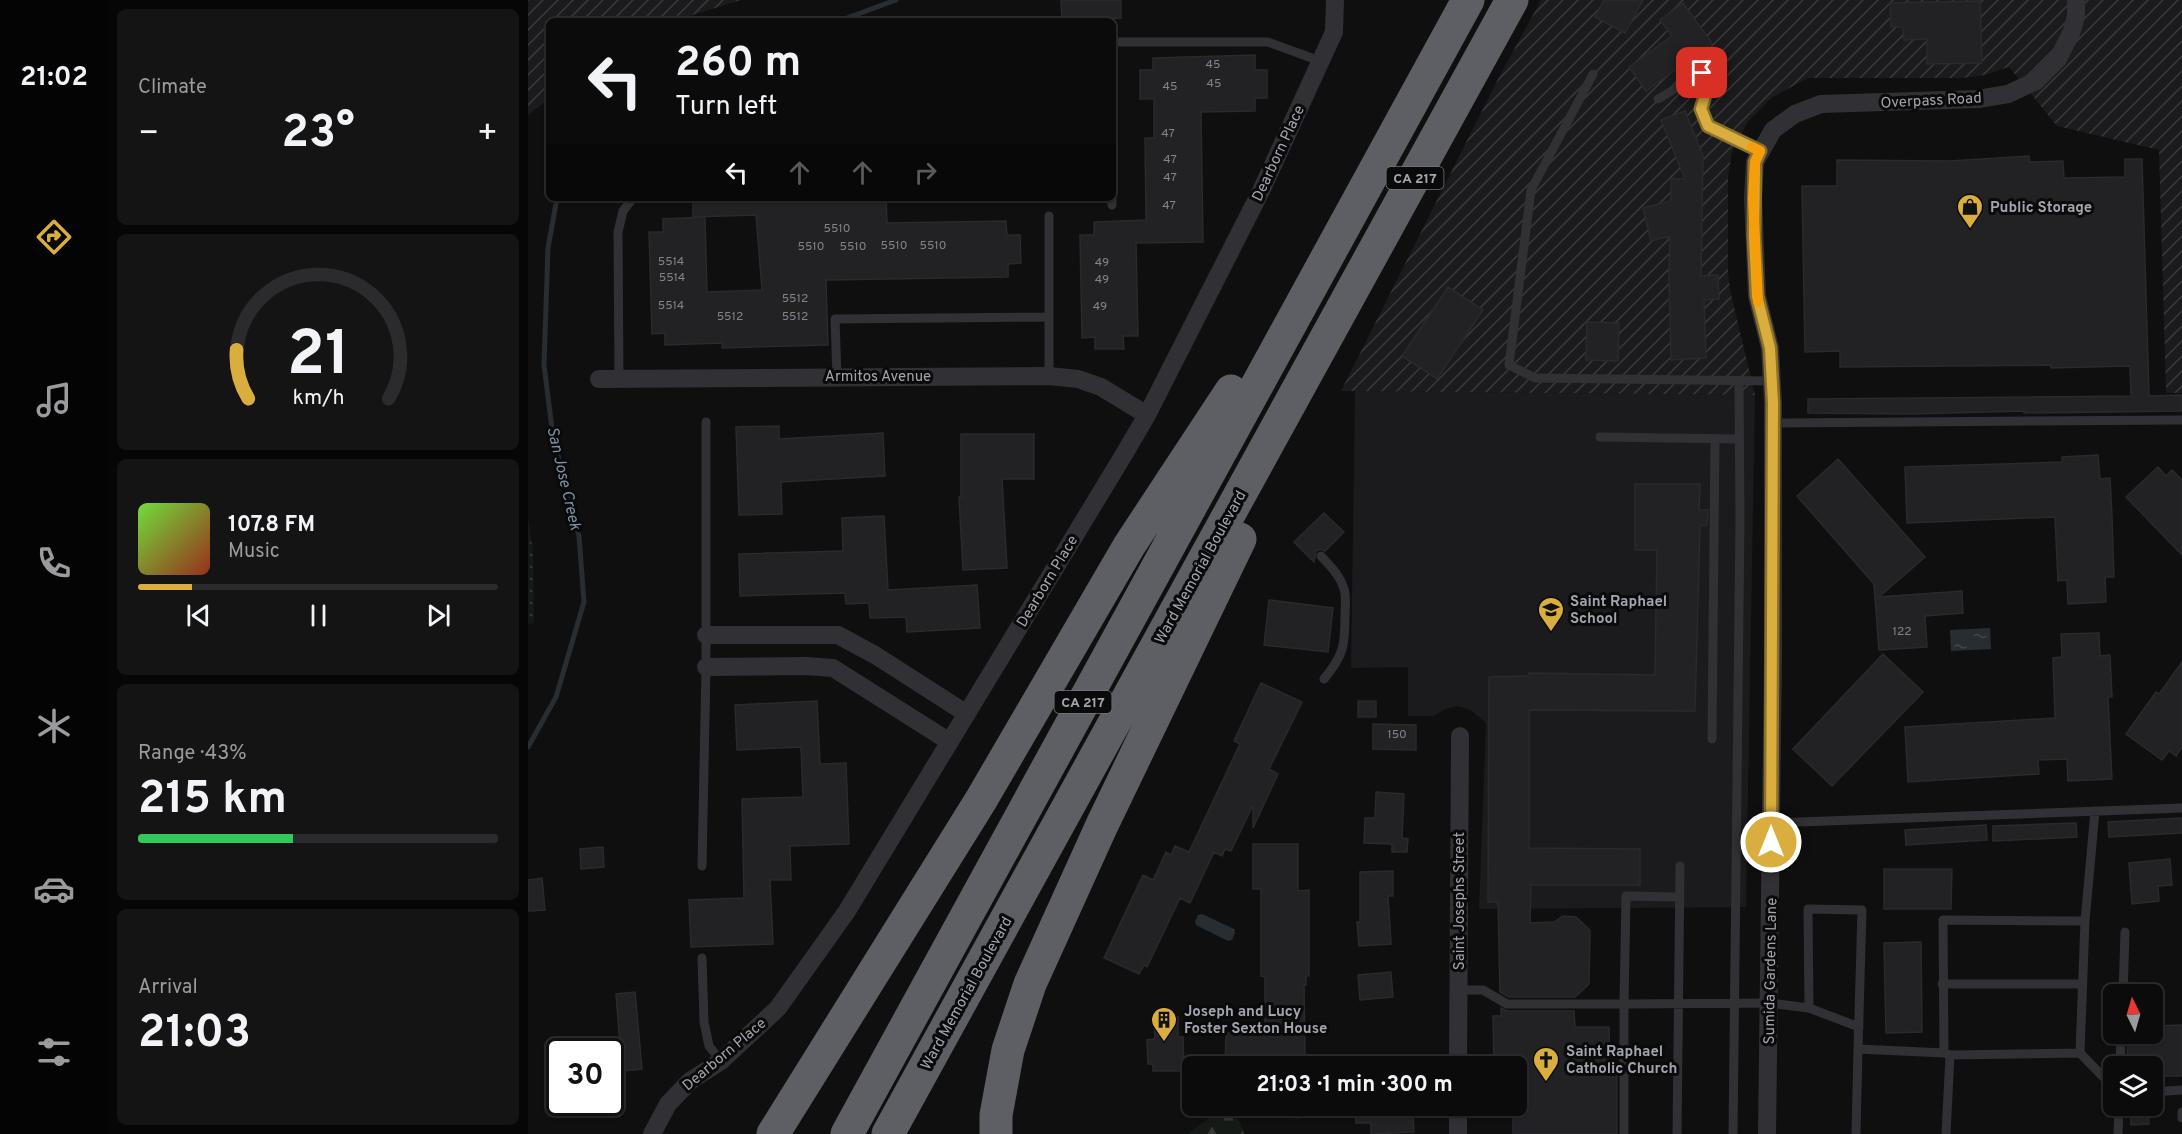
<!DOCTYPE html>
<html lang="en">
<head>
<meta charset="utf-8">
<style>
  body { margin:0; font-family:Overpass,sans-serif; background:#141415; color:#f1f3f6; height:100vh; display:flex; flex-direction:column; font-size:22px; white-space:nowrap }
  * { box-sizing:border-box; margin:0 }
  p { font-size:20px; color:#9a9b9d }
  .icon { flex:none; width:33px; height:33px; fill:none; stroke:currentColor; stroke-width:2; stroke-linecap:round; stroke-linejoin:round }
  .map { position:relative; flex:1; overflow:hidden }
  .panel { display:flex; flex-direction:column; gap:9px; padding:9px; background:#060607; width:420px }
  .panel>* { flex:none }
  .top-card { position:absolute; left:18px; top:18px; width:570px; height:183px; border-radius:9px; box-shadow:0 2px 4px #0004,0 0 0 2px #2b2b2d; background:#0b0b0c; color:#f1f3f6; overflow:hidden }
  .needle { width:39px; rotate:355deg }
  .controls { position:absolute; left:1575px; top:984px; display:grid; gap:12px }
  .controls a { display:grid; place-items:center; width:60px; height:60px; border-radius:9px; background:#0b0b0c; box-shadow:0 2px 4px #0004,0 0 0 2px #2b2b2d; font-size:30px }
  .speed { position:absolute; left:18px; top:1038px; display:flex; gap:12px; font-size:30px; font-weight:700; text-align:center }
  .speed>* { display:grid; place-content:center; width:78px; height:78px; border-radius:50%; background:#0b0b0c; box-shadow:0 2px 4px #0004,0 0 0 2px #2b2b2d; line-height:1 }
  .speed .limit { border:3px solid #111; border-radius:9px; background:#fff; color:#111 }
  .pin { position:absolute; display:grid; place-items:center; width:51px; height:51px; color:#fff; margin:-26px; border-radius:12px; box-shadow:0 3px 9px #0006 }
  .me { position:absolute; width:66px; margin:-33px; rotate:0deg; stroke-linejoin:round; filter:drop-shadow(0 0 4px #0008) }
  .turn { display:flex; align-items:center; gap:21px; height:126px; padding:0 30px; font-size:27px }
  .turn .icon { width:78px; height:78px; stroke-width:2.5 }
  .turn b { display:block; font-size:42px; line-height:51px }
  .lanes { display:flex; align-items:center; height:57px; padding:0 30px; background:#0003; justify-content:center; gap:30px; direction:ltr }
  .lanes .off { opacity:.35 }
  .big { font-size:45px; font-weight:700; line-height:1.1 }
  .panel .widget { flex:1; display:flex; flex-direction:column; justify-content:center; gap:9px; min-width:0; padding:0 21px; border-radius:9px; background:#141415 }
  .panel .dial { align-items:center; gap:0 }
  .dial svg { height:156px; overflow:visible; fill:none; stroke:#2b2b2d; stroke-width:7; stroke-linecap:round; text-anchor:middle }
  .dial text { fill:#f1f3f6; stroke:none }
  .song { display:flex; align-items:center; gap:18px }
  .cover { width:72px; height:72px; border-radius:9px; background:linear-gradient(135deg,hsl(100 70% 55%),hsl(10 70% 35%)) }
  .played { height:6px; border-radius:3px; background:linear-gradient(90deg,#d9ae3f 15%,#2b2b2d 15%) }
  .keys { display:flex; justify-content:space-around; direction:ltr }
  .heat { display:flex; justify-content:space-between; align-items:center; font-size:33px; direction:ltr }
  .charge { height:9px; border-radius:4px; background:linear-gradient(90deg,#34c759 43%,#2b2b2d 0) }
  .trip { position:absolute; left:654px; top:1056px; width:345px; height:60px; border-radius:9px; background:#0b0b0c; box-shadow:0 2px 4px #0004,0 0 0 2px #2b2b2d; font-weight:700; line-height:60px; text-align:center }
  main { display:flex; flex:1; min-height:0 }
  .tabs { display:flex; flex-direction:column; width:108px; justify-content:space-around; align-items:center; background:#040405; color:#9a9b9d }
  .tabs .icon { width:42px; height:42px }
  .tabs .selected { color:#d9ae3f }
  .tabs b { font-size:27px; color:#f1f3f6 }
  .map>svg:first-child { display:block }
  .built { fill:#1b1b1d }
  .industrial { fill:url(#industrial-furrows) }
  .forest { fill:url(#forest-firs) }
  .park { fill:url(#park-dots) }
  .water { fill:url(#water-ripples) }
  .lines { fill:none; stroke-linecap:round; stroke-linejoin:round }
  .stream { stroke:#282d32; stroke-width:5 }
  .building { fill:#222224; stroke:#2a292c; stroke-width:1.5 }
  .lane { stroke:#313135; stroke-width:9 }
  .street { stroke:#313135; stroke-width:18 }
  .highway { stroke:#5d5f65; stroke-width:33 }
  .route-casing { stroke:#8d7129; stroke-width:15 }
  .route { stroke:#d9ae3f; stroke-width:10 }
  .slow { stroke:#f59e0b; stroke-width:10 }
  .labels { text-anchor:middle; stroke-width:6; stroke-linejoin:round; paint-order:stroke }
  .number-label { font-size:12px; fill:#81848c }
  .shield { fill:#0a0a0b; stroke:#74767e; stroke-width:1.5 }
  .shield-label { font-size:14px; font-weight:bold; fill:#a2a5af }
  .street-label { font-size:15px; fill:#a2a5af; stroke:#0a0a0b }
  .poi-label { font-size:15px; font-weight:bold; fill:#a2a5af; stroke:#0a0a0b; text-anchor:start }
  .water-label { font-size:16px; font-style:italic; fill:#7d91a7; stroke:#0a0a0b }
</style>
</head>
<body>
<main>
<nav class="tabs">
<b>21:02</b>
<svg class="icon selected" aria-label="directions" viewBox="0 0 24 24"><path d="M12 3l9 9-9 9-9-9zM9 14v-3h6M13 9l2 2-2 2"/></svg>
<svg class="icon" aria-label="music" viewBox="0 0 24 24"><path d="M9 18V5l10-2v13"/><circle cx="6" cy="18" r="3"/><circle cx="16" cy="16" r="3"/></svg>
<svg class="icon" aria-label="phone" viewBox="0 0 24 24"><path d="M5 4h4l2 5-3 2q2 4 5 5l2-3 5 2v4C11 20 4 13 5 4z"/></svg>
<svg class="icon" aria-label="climate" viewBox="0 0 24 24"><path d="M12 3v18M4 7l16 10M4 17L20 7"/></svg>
<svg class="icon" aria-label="car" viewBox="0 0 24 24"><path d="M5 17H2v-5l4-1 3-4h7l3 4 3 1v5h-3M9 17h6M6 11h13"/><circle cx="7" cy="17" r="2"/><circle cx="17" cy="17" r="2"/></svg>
<svg class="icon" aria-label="filters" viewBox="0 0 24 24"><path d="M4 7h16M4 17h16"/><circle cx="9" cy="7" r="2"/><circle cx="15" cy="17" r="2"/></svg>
</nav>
<section class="panel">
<div class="widget"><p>Climate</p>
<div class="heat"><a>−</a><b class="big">23°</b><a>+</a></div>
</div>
<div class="widget dial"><svg viewBox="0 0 100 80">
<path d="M14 69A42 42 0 1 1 86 69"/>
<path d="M14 69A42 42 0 0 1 8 44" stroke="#d9ae3f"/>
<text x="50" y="56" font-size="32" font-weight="700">21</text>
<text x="50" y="72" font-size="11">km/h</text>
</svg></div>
<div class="widget">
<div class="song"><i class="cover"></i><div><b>107.8 FM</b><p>Music</p></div></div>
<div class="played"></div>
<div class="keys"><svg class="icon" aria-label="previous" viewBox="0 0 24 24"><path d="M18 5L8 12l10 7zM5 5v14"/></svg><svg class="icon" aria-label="pause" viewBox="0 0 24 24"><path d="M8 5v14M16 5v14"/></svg><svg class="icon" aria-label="next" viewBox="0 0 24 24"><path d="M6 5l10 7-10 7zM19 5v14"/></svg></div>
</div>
<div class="widget"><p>Range · 43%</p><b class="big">215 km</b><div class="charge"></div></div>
<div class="widget"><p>Arrival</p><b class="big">21:03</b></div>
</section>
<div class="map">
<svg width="1654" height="1134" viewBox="0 0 1654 1134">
  <defs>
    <pattern id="industrial-furrows" width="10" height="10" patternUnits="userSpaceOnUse" patternTransform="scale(1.5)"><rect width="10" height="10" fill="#1b1b1d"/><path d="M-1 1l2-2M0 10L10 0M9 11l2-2" fill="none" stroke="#39393b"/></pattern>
    <pattern id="forest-firs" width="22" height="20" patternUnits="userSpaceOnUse" patternTransform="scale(1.5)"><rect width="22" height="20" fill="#161a17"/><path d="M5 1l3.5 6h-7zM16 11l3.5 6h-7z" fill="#353836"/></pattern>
    <pattern id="park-dots" width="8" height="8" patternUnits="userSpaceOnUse" patternTransform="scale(1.5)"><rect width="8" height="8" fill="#161a17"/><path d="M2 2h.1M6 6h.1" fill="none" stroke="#353836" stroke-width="1.8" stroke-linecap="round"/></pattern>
    <pattern id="water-ripples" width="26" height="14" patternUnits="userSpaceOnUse" patternTransform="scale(1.5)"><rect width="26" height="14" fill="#282d32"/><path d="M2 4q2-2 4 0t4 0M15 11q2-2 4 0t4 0" fill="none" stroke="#44484d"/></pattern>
  </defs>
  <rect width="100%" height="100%" fill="#0f0f10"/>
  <path class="built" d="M827,391L1227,395L1218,907L951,909L958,723L944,711L930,706L917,709L906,716H880V667L823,668Z"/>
  <path class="industrial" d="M0,0H213L145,21H21V99L0,115Z
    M1013,0H1654V393H1638L1631,150L1529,126L1481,67L1457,75L1435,78H1280L1243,98L1219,123L1204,152L1200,177V273L1202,290L1227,395L813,391L970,79Z"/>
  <path class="forest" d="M693,1113C710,1116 711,1118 716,1134H659L683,1117Z"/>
  <path class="park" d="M0,518L5,552L6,623L0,624Z"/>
  <path class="water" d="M1462,628L1463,649L1423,651L1422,630Z
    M674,914L706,929L707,933L704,940L700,941L668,925L667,922L670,915Z"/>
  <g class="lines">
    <path class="stream" d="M311,21L368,0
      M0,747L28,697L56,602L51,536L25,437L16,365L20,248L29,198"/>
  </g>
  <path class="building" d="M533,0H593V18L534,20Z
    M1076,0H1115L1097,33L1067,17Z
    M1452,1L1454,63L1399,64V39L1376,40L1375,27H1363L1362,3Z
    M1155,3L1184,43L1118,91L1101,67L1144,36L1132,20Z
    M727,55V70H739V98H727V111L673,112L675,242L608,243L610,336H595L596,349H567V337L554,338L552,235H566V222L618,220L617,138H626V99H612V70H625V58Z
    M1157,111L1175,156L1173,276L1190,275L1191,299L1176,300L1178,358L1143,360L1141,277L1142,236L1123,241L1115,208L1143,201V179H1157L1133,120Z
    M1501,156L1502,162L1535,161L1536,178L1597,177V159H1614L1621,396L1654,395V411L1496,413V411L1382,414L1280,413V399L1603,396L1602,366L1523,368V365L1312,367V351L1277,352L1274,186H1309V160L1422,161Z
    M165,198H358L359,223L478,221L479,235H492L493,263L480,264V277L298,280L300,345L194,348V343L137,345V333L124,334L121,232H135V219L177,217L179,292L234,290L228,215L165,217Z
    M920,287L955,310L909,379L874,356Z
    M1059,322L1091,323L1090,361L1058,360Z
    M251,426V439L355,433L357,476L253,482L254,514L211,515L208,427Z
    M433,434H506V479H474L479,568L435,570L431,497H433Z
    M1570,455L1572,479L1582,478L1584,517L1586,577H1577L1578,602L1540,604L1539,580L1530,581L1527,517L1379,523L1377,467L1534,462V457Z
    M1310,459L1397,557L1351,597L1434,591L1435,613L1397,616L1399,647L1351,650L1346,584L1269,496Z
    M1630,467L1638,476L1644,470L1654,480V555L1598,497Z
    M1107,484H1172L1171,510H1180L1179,525H1172L1167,711L1001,710V848L1112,849V885H1003L1002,923L1026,922L1035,916L1048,917L1062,930L1061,984L1047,997H981L972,992L970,902H960L961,677L1000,676L1001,673L1127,675L1129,550H1107Z
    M796,513L816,532L797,551L792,549L788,551L786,562L766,542Z
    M356,516L360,590L449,585L452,628L379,632L378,617L342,618L341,603L318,604L317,593L212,596L211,554L315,551L314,518Z
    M741,600L805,608L800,652L736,645Z
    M1571,633L1572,656L1582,655L1584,697H1580L1584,779L1540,781L1539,759L1510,760L1511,774L1380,782L1377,727L1527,718L1525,658L1534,657L1533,634Z
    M1355,654L1395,692L1304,786L1265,749Z
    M1654,662V747L1648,756L1641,751L1634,760L1598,734L1628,692L1631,694Z
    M733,683L774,702L741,769L750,774L725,828V805L703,851L697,849L694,856L686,852L662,903L652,898L619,967L616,965L611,974L576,958L615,875L625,880L638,852L643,855L647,846L661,852L712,744L706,741Z
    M289,701L292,764L318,763L321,844L262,846L263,880H242L245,944L163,947L161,900L216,898L214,799L275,797L273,747L209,750L207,705Z
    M830,701H848V717H830Z
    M845,724L888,725V750L845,749Z
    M848,792L876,794L874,838L880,839L879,852H864V844L836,843L837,818H847Z
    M1654,818V833L1581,837L1580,822Z
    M1548,823L1549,837L1465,841V826Z
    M1458,825L1459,840L1378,845L1377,830Z
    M725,844H770V891L781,890V976H778V985H776L777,1066H697L698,1033H712V1027H737V977L733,976V889H725Z
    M75,847L76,867L53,869L52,849Z
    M1642,859L1644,885L1630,886L1631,901L1604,904L1601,863Z
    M1356,869H1424L1423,909H1356Z
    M865,871V896H860L863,944L831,946L829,922H832V872Z
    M14,878L17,910L0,911V880Z
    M1393,942L1394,1032L1358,1033L1356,943Z
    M863,972L865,997L832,1000L830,975Z
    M107,992L114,1069L94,1071L88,994Z
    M973,1008L979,1011H1046L1047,1027H1081L1082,1075H1089V1134H985V1106H988V1066H966L965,1016H973Z
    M650,1017V1037H655L656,1071H625V1064H620L619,1040L627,1039L626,1018Z
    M1654,1025V1076H1632L1631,1066H1599L1600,1034H1631V1026Z
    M827,1106H873V1115H885L886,1132L843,1134V1123H828Z
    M1620,1106L1621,1124L1603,1125L1602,1107Z"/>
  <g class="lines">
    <path class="lane" d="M585,42H740L792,61
      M1065,74L1003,190L981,365L1007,378L1244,381
      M1130,99L1174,73L1180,85L1173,109L1180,126L1232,151
      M584,205V198
      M521,216V376
      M309,377L307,319L521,317
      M91,378L90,232L95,211L105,198
      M1245,423L1654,420
      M1072,437L1211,439
      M793,556C801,565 811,574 815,586C819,594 817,605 817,614C817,645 816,655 796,679
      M1184,739L1187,439
      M1243,823L1654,808
      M174,866L178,667V422
      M1152,897L1098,896L1096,1004L1241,1003L1281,1008L1331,1027
      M174,958L176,1022L181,1046L193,1061
      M1414,984H1554
      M931,990H955L979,1004H1096V1134
      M1595,994L1597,932
      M1281,1008L1280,909L1334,910L1330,1049L1416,1053L1422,1055L1552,1053L1557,921L1567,811
      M1416,1053L1415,920L1557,921
      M1552,1053L1586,1088
      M1592,1066L1593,1034
      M1624,1092L1654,1090
      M762,1106L769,1114
      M686,1108L689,1106
      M1654,1112V1118
      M1149,1134L1152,866
      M1205,1134L1212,520L1211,381
      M1328,1134L1330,1049
      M1418,1134L1422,1055
      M1590,1134L1591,1106"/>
    <path class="street" d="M71,379L521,376L550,379L573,387L619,415
      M178,635H310L347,655L439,714
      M178,667L278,666L305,668L422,742
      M930,1066L932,736
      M124,1134L140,1104L162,1081L193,1061L250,1008L319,911L595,456L619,415L733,191L806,32L807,0
      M930,1134V1106
      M1239,1134L1245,658V403L1242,348L1229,296L1225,198L1227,162L1245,130L1267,114L1293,104L1450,99L1480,94L1508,81L1530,59L1544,31L1548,16V0"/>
    <path class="highway" d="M245,1134L453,800L601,546L703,391
      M319,1134L940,0
      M360,1134L984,0
      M468,1134V1115L480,1050L502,984L574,825L712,539"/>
  </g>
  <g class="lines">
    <defs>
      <path id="route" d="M1174,73L1180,85L1173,109L1180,126L1232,151L1227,162L1226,236L1229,296L1242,348L1245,403L1243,842"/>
    </defs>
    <use href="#route" class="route-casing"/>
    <use href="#route" class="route"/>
    <path class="slow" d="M1224,147L1232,151L1227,162L1225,198L1230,302"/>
  </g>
  <defs>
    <symbol id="shop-pin" viewBox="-11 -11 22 30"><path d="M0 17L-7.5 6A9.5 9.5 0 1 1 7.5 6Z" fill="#d9ae3f" stroke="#0a0a0b"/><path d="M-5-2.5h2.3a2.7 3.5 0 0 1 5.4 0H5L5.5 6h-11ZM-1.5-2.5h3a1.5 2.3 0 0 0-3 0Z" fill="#111"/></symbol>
    <symbol id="school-pin" viewBox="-11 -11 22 30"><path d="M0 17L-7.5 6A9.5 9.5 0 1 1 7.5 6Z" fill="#d9ae3f" stroke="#0a0a0b"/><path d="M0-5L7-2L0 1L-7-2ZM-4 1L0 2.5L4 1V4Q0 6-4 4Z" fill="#111"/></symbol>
    <symbol id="building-pin" viewBox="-11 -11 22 30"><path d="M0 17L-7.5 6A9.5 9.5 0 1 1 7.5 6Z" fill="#d9ae3f" stroke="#0a0a0b"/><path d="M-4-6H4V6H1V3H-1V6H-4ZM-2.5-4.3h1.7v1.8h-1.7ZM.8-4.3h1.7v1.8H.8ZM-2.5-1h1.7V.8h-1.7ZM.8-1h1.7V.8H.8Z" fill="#111"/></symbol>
    <symbol id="church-pin" viewBox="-11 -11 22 30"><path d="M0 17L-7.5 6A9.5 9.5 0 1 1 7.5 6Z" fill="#d9ae3f" stroke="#0a0a0b"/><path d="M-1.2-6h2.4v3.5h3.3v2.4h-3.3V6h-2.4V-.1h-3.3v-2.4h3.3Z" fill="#111"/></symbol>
  </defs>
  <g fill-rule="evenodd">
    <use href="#shop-pin" x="1427" y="192" width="30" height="40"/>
    <use href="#school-pin" x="1008" y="595" width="30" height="40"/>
    <use href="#building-pin" x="621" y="1005" width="30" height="40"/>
    <use href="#church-pin" x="1003" y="1045" width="30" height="40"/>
  </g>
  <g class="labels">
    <g class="number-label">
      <text x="685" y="68">45</text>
      <text x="686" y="87">45</text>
      <text x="642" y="90">45</text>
      <text x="640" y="137">47</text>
      <text x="642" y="163">47</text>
      <text x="642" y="181">47</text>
      <text x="641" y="209">47</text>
      <text x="309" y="232">5510</text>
      <text x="366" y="249">5510</text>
      <text x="405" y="249">5510</text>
      <text x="283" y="250">5510</text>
      <text x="325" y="250">5510</text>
      <text x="143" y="265">5514</text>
      <text x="574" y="266">49</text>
      <text x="144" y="281">5514</text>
      <text x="574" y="283">49</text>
      <text x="267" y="302">5512</text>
      <text x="143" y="309">5514</text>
      <text x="572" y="310">49</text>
      <text x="202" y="320">5512</text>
      <text x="267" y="320">5512</text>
      <text x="1374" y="635">122</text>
      <text x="869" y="738">150</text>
    </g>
    <g class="shield">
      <rect x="858.5" y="167" width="57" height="22" rx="4.5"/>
      <rect x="526.5" y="691" width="57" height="22" rx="4.5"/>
    </g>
    <g class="shield-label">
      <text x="887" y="183">CA 217</text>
      <text x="555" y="707">CA 217</text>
    </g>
    <g class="street-label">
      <text transform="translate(1403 100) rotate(-3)" y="5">Overpass Road</text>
      <text transform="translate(750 153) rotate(-65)" y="5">Dearborn Place</text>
      <text x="350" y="381">Armitos Avenue</text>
      <text transform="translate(672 567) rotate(-61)" y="5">Ward Memorial Boulevard</text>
      <text transform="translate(519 581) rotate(-59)" y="5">Dearborn Place</text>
      <text transform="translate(931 901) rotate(-90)" y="5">Saint Josephs Street</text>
      <text transform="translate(1242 971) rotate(-89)" y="5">Sumida Gardens Lane</text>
      <text transform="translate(438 993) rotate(-61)" y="5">Ward Memorial Boulevard</text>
      <text transform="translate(196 1054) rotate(-40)" y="5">Dearborn Place</text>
    </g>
    <g class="poi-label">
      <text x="1462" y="212">Public Storage</text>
      <text x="1042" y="606">Saint Raphael<tspan x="1042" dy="17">School</tspan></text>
      <text x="656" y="1016">Joseph and Lucy<tspan x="656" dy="17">Foster Sexton House</tspan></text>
      <text x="1038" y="1056">Saint Raphael<tspan x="1038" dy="17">Catholic Church</tspan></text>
    </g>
    <g class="water-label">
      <text transform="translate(37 478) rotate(77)" y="6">San Jose Creek</text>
    </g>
  </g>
</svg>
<div class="controls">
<a><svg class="needle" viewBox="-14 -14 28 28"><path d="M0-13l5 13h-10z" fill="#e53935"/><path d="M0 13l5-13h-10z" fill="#9a9b9d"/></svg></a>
<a><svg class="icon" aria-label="layers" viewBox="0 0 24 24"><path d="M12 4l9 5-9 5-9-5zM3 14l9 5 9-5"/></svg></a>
</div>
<div class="speed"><div class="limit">30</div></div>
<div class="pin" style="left:1174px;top:73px;background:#d93025"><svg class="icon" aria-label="arrive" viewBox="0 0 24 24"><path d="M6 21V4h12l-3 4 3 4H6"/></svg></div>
<svg class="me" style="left:1243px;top:842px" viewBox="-20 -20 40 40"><circle r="17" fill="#d9ae3f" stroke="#fff" stroke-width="3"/><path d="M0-11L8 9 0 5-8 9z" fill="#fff"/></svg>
<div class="trip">21:03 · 1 min · 300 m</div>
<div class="top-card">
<div class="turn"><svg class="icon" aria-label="left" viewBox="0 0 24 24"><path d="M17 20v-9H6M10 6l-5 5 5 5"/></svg><div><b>260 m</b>Turn left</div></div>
<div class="lanes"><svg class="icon" aria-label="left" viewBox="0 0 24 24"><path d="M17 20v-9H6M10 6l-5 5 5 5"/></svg><svg class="icon off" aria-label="ahead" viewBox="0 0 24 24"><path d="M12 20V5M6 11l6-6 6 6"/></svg><svg class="icon off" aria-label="ahead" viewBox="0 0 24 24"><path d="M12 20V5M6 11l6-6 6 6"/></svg><svg class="icon off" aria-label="right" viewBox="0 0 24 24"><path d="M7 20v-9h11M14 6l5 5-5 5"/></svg></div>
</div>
</div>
</main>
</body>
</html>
